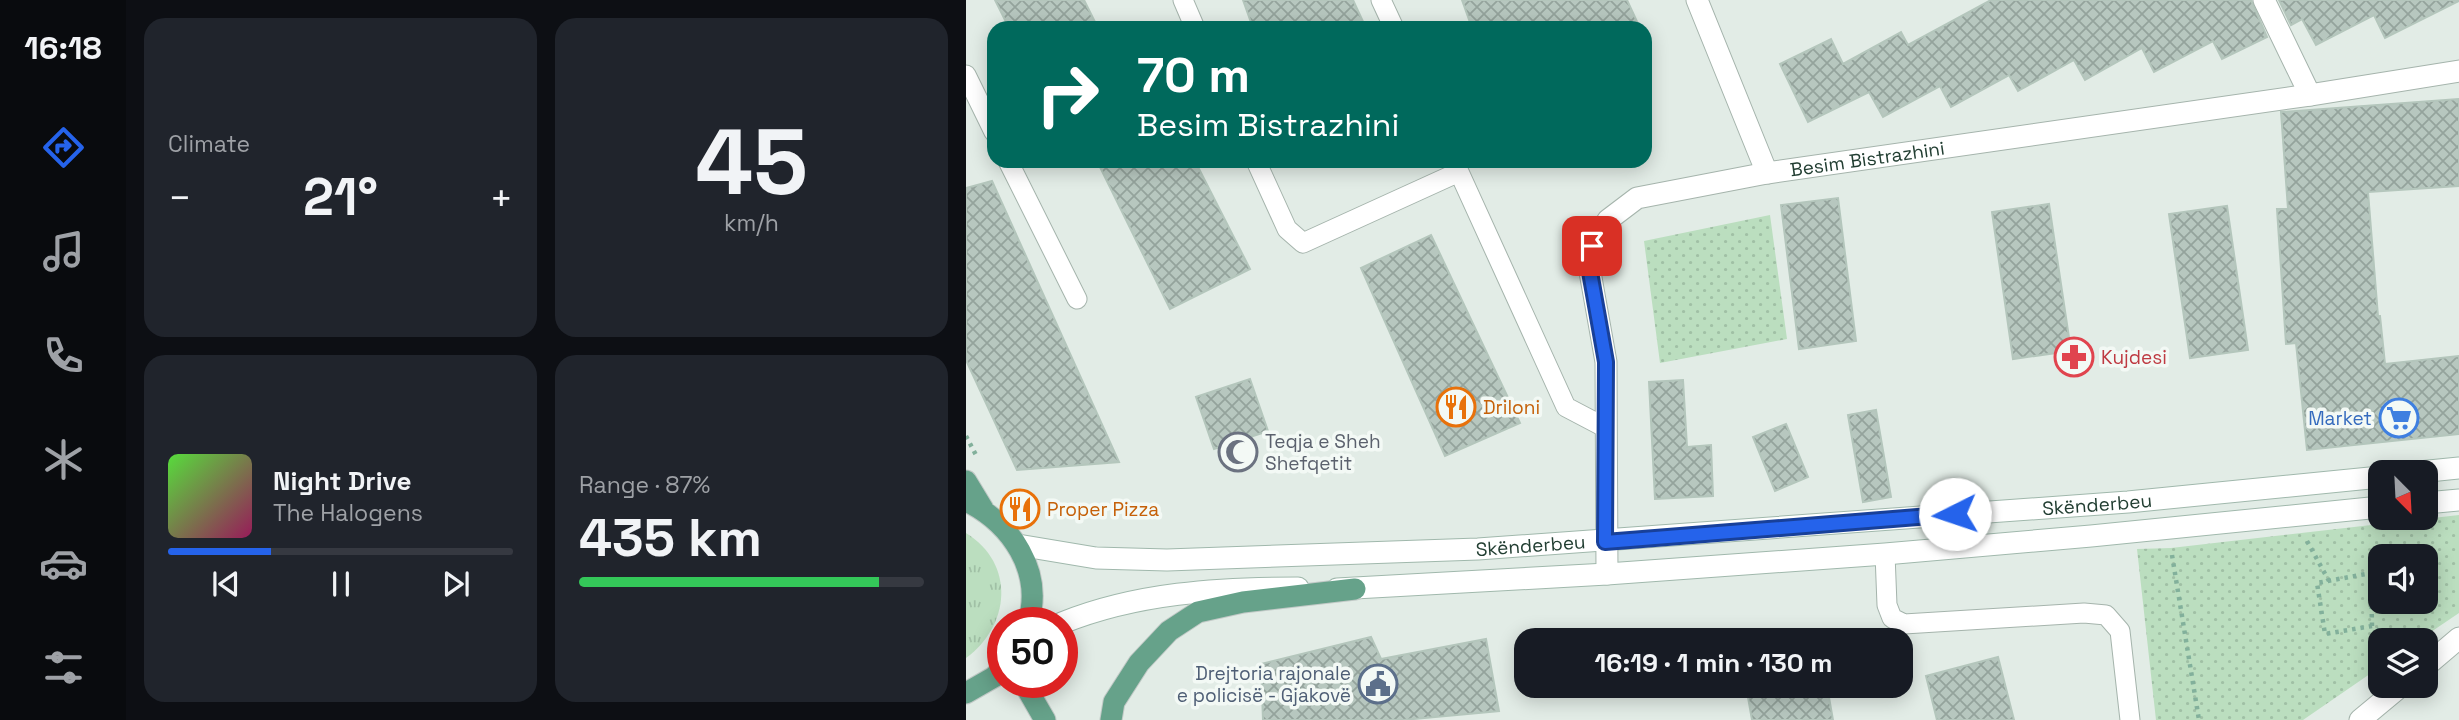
<!DOCTYPE html>
<html lang="en">
<head>
<meta charset="utf-8">
<style>
  body { margin:0; font-family:"Space Grotesk",sans-serif; background:#20242c; color:#f1f3f6; height:100vh; display:flex; flex-direction:column; font-size:26px; white-space:nowrap }
  * { box-sizing:border-box; margin:0 }
  p { font-size:23px; color:#9ea1a6 }
  .icon { flex:none; width:38px; height:38px; fill:none; stroke:currentColor; stroke-width:2; stroke-linecap:round; stroke-linejoin:round }
  .map { position:relative; flex:1; overflow:hidden }
  .sheet { display:flex; flex-direction:column; gap:18px; padding:18px; background:#0d0f14; width:840px }
  .sheet>* { flex:none }
  .banner { position:absolute; left:21px; top:21px; width:665px; height:147px; border-radius:21px; box-shadow:0 4px 18px #0003; background:#00695c; color:#fff; overflow:hidden }
  .needle { width:46px; rotate:156deg }
  .tools { position:absolute; left:1402px; top:460px; display:grid; gap:14px }
  .tools a { display:grid; place-items:center; width:70px; height:70px; border-radius:14px; background:#171b24; box-shadow:0 4px 18px #0003; font-size:35px }
  .speed { position:absolute; left:21px; top:607px; display:flex; gap:14px; font-size:35px; font-weight:700; text-align:center }
  .speed>* { display:grid; place-content:center; width:91px; height:91px; border-radius:50%; background:#171b24; box-shadow:0 4px 18px #0003; line-height:1 }
  .speed .limit { border:10px solid #d22; background:#fff; color:#111 }
  .pin { position:absolute; display:grid; place-items:center; width:60px; height:60px; color:#fff; margin:-30px; border-radius:14px; box-shadow:0 4px 10px #0006 }
  .me { position:absolute; width:77px; margin:-38px; rotate:266deg; stroke-linejoin:round; filter:drop-shadow(0 0 5px #0008) }
  .turn { display:flex; align-items:center; gap:24px; height:147px; padding:0 35px; font-size:32px }
  .turn .icon { width:91px; height:91px; stroke-width:2.5 }
  .turn b { display:block; font-size:49px; line-height:60px }
  .big { font-size:52px; font-weight:800; line-height:1.1 }
  .sheet .widget { flex:1; display:flex; flex-direction:column; justify-content:center; gap:10px; min-width:0; padding:0 24px; border-radius:21px; background:#20242c }
  .sheet .dial { align-items:center; gap:0 }
  .dial b { font-size:91px; line-height:1 }
  .song { display:flex; align-items:center; gap:21px }
  .cover { width:84px; height:84px; border-radius:10px; background:linear-gradient(135deg,hsl(110 70% 55%),hsl(330 70% 35%)) }
  .played { height:7px; border-radius:4px; background:linear-gradient(90deg,#2563eb 30%,#363941 30%) }
  .keys { display:flex; justify-content:space-around; direction:ltr }
  .heat { display:flex; justify-content:space-between; align-items:center; font-size:38px; direction:ltr }
  .charge { height:10px; border-radius:5px; background:linear-gradient(90deg,#34c759 87%,#363941 0) }
  .sheet .tiles { flex:1; display:grid; gap:18px; grid-template-columns:repeat(2,1fr) }
  .trip { position:absolute; left:548px; top:628px; width:399px; height:70px; border-radius:21px; background:#171b24; box-shadow:0 4px 18px #0003; font-weight:800; line-height:70px; text-align:center }
  main { display:flex; flex:1; min-height:0 }
  .dock { display:flex; flex-direction:column; width:126px; justify-content:space-around; align-items:center; background:#090b0e; color:#9ea1a6 }
  .dock .icon { width:49px; height:49px }
  .dock .on { color:#2563eb }
  .dock b { font-size:32px; color:#f1f3f6 }
  .map>svg:first-child { display:block }
  .grass { fill:url(#grass-tufts) }
  .park { fill:url(#park-dots); fill-rule:evenodd }
  .building { fill:url(#building-cross-hatch); stroke:#b4c6bc; stroke-width:2 }
  .lines { fill:none; stroke-linecap:round; stroke-linejoin:round }
  .service-casing { stroke:#a5b4ac; stroke-width:21 }
  .minor-casing { stroke:#a5b4ac; stroke-width:23 }
  .secondary-casing { stroke:#a0b8ac; stroke-width:23 }
  .primary-casing { stroke:#c1c9c6; stroke-width:23 }
  .path { stroke:#82b09b; stroke-width:4.5; stroke-dasharray:3.5 5; stroke-linecap:butt }
  .service { stroke:#fff; stroke-width:19 }
  .minor { stroke:#fff; stroke-width:21 }
  .secondary { stroke:#fff; stroke-width:21 }
  .primary { stroke:#66a28a; stroke-width:21 }
  .route-casing { stroke:#184099; stroke-width:18 }
  .route { stroke:#2563eb; stroke-width:12 }
  .labels { text-anchor:middle; stroke-width:7; stroke-linejoin:round; paint-order:stroke }
  .street-label { font-size:19px; fill:#223e32; stroke:#f3f9f5 }
  .health-label { font-size:19px; fill:#be3a42; stroke:#f3f9f5; text-anchor:start }
  .food-label { font-size:19px; fill:#c56008; stroke:#f3f9f5; text-anchor:start }
  .shop-label { font-size:19px; fill:#366cbe; stroke:#f3f9f5; text-anchor:end }
  .worship-label { font-size:19px; fill:#5b616d; stroke:#f3f9f5; text-anchor:start }
  .service-label { font-size:19px; fill:#4e5e75; stroke:#f3f9f5; text-anchor:end }
</style>
</head>
<body>
<main>
<nav class="dock">
<b>16:18</b>
<svg class="icon on" aria-label="directions" viewBox="0 0 24 24"><path d="M12 3l9 9-9 9-9-9zM9 14v-3h6M13 9l2 2-2 2"/></svg>
<svg class="icon" aria-label="music" viewBox="0 0 24 24"><path d="M9 18V5l10-2v13"/><circle cx="6" cy="18" r="3"/><circle cx="16" cy="16" r="3"/></svg>
<svg class="icon" aria-label="phone" viewBox="0 0 24 24"><path d="M5 4h4l2 5-3 2q2 4 5 5l2-3 5 2v4C11 20 4 13 5 4z"/></svg>
<svg class="icon" aria-label="climate" viewBox="0 0 24 24"><path d="M12 3v18M4 7l16 10M4 17L20 7"/></svg>
<svg class="icon" aria-label="car" viewBox="0 0 24 24"><path d="M5 17H2v-5l4-1 3-4h7l3 4 3 1v5h-3M9 17h6M6 11h13"/><circle cx="7" cy="17" r="2"/><circle cx="17" cy="17" r="2"/></svg>
<svg class="icon" aria-label="filters" viewBox="0 0 24 24"><path d="M4 7h16M4 17h16"/><circle cx="9" cy="7" r="2"/><circle cx="15" cy="17" r="2"/></svg>
</nav>
<section class="sheet">
<div class="tiles">
<div class="widget"><p>Climate</p>
<div class="heat"><a>−</a><b class="big">21°</b><a>+</a></div>
</div>
<div class="widget dial"><b>45</b><p>km/h</p></div>
<div class="widget">
<div class="song"><i class="cover"></i><div><b>Night Drive</b><p>The Halogens</p></div></div>
<div class="played"></div>
<div class="keys"><svg class="icon" aria-label="previous" viewBox="0 0 24 24"><path d="M18 5L8 12l10 7zM5 5v14"/></svg><svg class="icon" aria-label="pause" viewBox="0 0 24 24"><path d="M8 5v14M16 5v14"/></svg><svg class="icon" aria-label="next" viewBox="0 0 24 24"><path d="M6 5l10 7-10 7zM19 5v14"/></svg></div>
</div>
<div class="widget"><p>Range · 87%</p><b class="big">435 km</b><div class="charge"></div></div>
</div>
</section>
<div class="map">
<svg width="1493" height="720" viewBox="0 0 1493 720">
  <defs>
    <pattern id="grass-tufts" width="24" height="20" patternUnits="userSpaceOnUse" patternTransform="scale(1.75)"><rect width="24" height="20" fill="#bbdebf"/><path d="M3 7l-1-3M5 7V3M7 7l1-3M15 17l-1-3M17 17v-4M19 17l1-3" fill="none" stroke="#a0c0a5"/></pattern>
    <pattern id="park-dots" width="8" height="8" patternUnits="userSpaceOnUse" patternTransform="scale(1.75)"><rect width="8" height="8" fill="#bbdebf"/><path d="M2 2h.1M6 6h.1" fill="none" stroke="#a0c0a5" stroke-width="1.8" stroke-linecap="round"/></pattern>
    <pattern id="building-cross-hatch" width="8" height="8" patternUnits="userSpaceOnUse" patternTransform="scale(1.75)"><rect width="8" height="8" fill="#b7c7bf"/><path d="M0 0l8 8M0 8l8-8" fill="none" stroke="#94a39c"/></pattern>
  </defs>
  <rect width="100%" height="100%" fill="#e2ece6"/>
  <path class="grass" d="M0,533C50,564 44,626 0,658Z"/>
  <path class="park" d="M804,215L821,339L694,363L678,241Z
    M1493,515V613L1453,640H1414V667L1337,720H1190L1171,549L1205,548ZM1414,556H1460V602H1414Z"/>
  <path class="building" d="M29,0H118L132,28H43Z
    M277,0H387L400,28H287Z
    M496,0H661L674,28H506Z
    M1025,0H1285L1301,37L1256,59L1247,41L1188,72L1176,48L1119,80L1108,60L1052,91L1043,75L985,107L974,86L917,117L903,92L842,122L814,64L865,39L877,64L935,32L942,45Z
    M1313,0H1493V1L1419,38L1408,15L1350,45L1336,19L1325,25Z
    M1493,99V186L1402,192L1412,316H1414L1419,364L1493,356V434L1341,450L1330,343L1320,344L1311,209H1322L1315,112Z
    M131,161H229L284,269L204,309Z
    M26,181L153,462L51,470L0,360V188Z
    M872,198L890,341L833,349L815,205Z
    M1083,204L1105,351L1047,359L1026,212Z
    M1261,206L1282,350L1224,358L1203,214Z
    M465,235L554,423L479,456L395,268Z
    M284,379L302,431L248,449L230,397Z
    M717,380L721,447L745,445L747,496L689,499L683,382Z
    M910,410L925,497L897,502L882,415Z
    M820,424L842,477L809,491L787,437Z
    M405,637L415,659L520,639L533,711L437,720H297L295,664Z
    M1032,657L1048,720H971L960,676Z
    M780,686H861L867,720H786Z"/>
  <g class="lines">
    <defs>
      <path id="service" d="M217,0L229,28
        M415,0L428,28
        M0,75L28,132
        M42,161L111,299
        M290,161L321,229L337,243L493,172
        M488,161L600,407L640,428
        M919,554L921,605L926,618L938,624L1118,613L1140,615L1154,631L1164,720"/>
      <g id="minor">
        <path d="M731,0L801,173"/>
        <path d="M1298,0L1344,95"/>
        <path id="s1" d="M641,574L640,362L624,272L626,246L642,220L671,198L801,173L1344,95L1493,71"/>
        <path d="M1460,666L1493,638"/>
        <path d="M1394,720L1435,686"/>
      </g>
      <g id="secondary">
        <path d="M1453,472L1493,468"/>
        <path d="M1460,503L1493,500"/>
        <path id="s2" d="M52,545L130,558L201,560L512,549L1162,502L1414,477"/>
        <path d="M371,589L641,574L919,554L1125,536L1414,507"/>
        <path d="M96,623C170,593 252,588 332,588"/>
      </g>
      <path id="primary" d="M0,481L17,509
        M0,501C45,523 78,571 62,623
        M57,682L79,720
        M0,693L28,677L37,668
        M145,720L148,702L173,663L203,631L232,612L277,602L389,589"/>
    </defs>
    <use href="#service" class="service-casing"/>
    <use href="#minor" class="minor-casing"/>
    <use href="#secondary" class="secondary-casing"/>
    <use href="#primary" class="primary-casing"/>
    <path class="path" d="M0,436L11,457
      M1341,541L1363,581
      M1206,555L1233,720
      M1406,626L1405,573L1351,583L1359,634L1406,626L1426,640"/>
    <use href="#service" class="service"/>
    <use href="#minor" class="minor"/>
    <use href="#secondary" class="secondary"/>
    <use href="#primary" class="primary"/>
  </g>
  <g class="lines">
    <defs>
      <path id="route" d="M626,246L624,272L640,362L639,542L989,514"/>
    </defs>
    <use href="#route" class="route-casing"/>
    <use href="#route" class="route"/>
  </g>
  <defs>
    <symbol id="pharmacy-ring" viewBox="-11 -11 22 22"><circle r="9.5" fill="#f3f9f5" stroke="#e0444e" stroke-width="1.5"/><path d="M-2-6h4v4h4v4h-4v4h-4v-4h-4v-4h4Z" fill="#e0444e"/></symbol>
    <symbol id="restaurant-ring" viewBox="-11 -11 22 22"><circle r="9.5" fill="#f3f9f5" stroke="#e8710a" stroke-width="1.5"/><path d="M-5-6h1v4h1v-4h1v4h1v-4h1v5L-1.5 .5V6h-2V.5L-5-1ZM5-6V6H3V1.5H1.5Q1.5-4 5-6Z" fill="#e8710a"/></symbol>
    <symbol id="supermarket-ring" viewBox="-11 -11 22 22"><circle r="9.5" fill="#f3f9f5" stroke="#3f7fe0" stroke-width="1.5"/><path d="M-6-5.5h2.5l.6 2H6L4.5 2H-2.5L-4.4-4H-6ZM-1.5 3.2a1.3 1.3 0 1 0 .1 0ZM3 3.2a1.3 1.3 0 1 0 .1 0Z" fill="#3f7fe0"/></symbol>
    <symbol id="mosque-ring" viewBox="-11 -11 22 22"><circle r="9.5" fill="#f3f9f5" stroke="#6b7280" stroke-width="1.5"/><path d="M3.5-4.9A6 6 0 1 0 3.5 4.9A5 5 0 1 1 3.5-4.9Z" fill="#6b7280"/></symbol>
    <symbol id="civic-ring" viewBox="-11 -11 22 22"><circle r="9.5" fill="#f3f9f5" stroke="#5c6f8a" stroke-width="1.5"/><path d="M-.6-6.5H3V-4.5H.6V-3L4-1V1h2V6H-6V1h2V-1L-.6-3ZM-1.2 2.5V6h2.4V2.5Z" fill="#5c6f8a"/></symbol>
  </defs>
  <g fill-rule="evenodd">
    <use href="#pharmacy-ring" x="1086" y="335" width="44" height="44"/>
    <use href="#restaurant-ring" x="468" y="385" width="44" height="44"/>
    <use href="#supermarket-ring" x="1411" y="396" width="44" height="44"/>
    <use href="#mosque-ring" x="250" y="430" width="44" height="44"/>
    <use href="#restaurant-ring" x="32" y="487" width="44" height="44"/>
    <use href="#civic-ring" x="390" y="662" width="44" height="44"/>
  </g>
  <g class="labels">
    <g class="street-label">
      <text dy="7" stroke="none"><textPath href="#s1" startOffset="630">Besim Bistrazhini</textPath></text>
      <text dy="7" stroke="none"><textPath href="#s2" startOffset="1082">Skënderbeu</textPath></text>
      <text dy="7" stroke="none"><textPath href="#s2" startOffset="514">Skënderbeu</textPath></text>
    </g>
    <g class="health-label">
      <text x="1135" y="364">Kujdesi</text>
    </g>
    <g class="food-label">
      <text x="517" y="414">Driloni</text>
      <text x="81" y="516">Proper Pizza</text>
    </g>
    <g class="shop-label">
      <text x="1406" y="425">Market</text>
    </g>
    <g class="worship-label">
      <text x="299" y="448">Teqja e Sheh<tspan x="299" dy="22">Shefqetit</tspan></text>
    </g>
    <g class="service-label">
      <text x="385" y="680">Drejtoria rajonale<tspan x="385" dy="22">e policisë - Gjakovë</tspan></text>
    </g>
  </g>
</svg>
<div class="tools">
<a><svg class="needle" viewBox="-14 -14 28 28"><path d="M0-13l5 13h-10z" fill="#e53935"/><path d="M0 13l5-13h-10z" fill="#9ea1a6"/></svg></a>
<a><svg class="icon" aria-label="sound" viewBox="0 0 24 24"><path d="M4 9h4l5-4v14l-5-4H4zM17 9q2 3 0 6"/></svg></a>
<a><svg class="icon" aria-label="layers" viewBox="0 0 24 24"><path d="M12 4l9 5-9 5-9-5zM3 14l9 5 9-5"/></svg></a>
</div>
<div class="speed"><div class="limit">50</div></div>
<div class="pin" style="left:626px;top:246px;background:#d93025"><svg class="icon" aria-label="arrive" viewBox="0 0 24 24"><path d="M6 21V4h12l-3 4 3 4H6"/></svg></div>
<svg class="me" style="left:989px;top:514px" viewBox="-20 -20 40 40"><circle r="19" fill="#fff"/><path d="M0-13L10 11 0 6-10 11z" fill="#2563eb"/></svg>
<div class="trip">16:19 · 1 min · 130 m</div>
<div class="banner">
<div class="turn"><svg class="icon" aria-label="right" viewBox="0 0 24 24"><path d="M7 20v-9h11M14 6l5 5-5 5"/></svg><div><b>70 m</b>Besim Bistrazhini</div></div>
</div>
</div>
</main>
</body>
</html>
